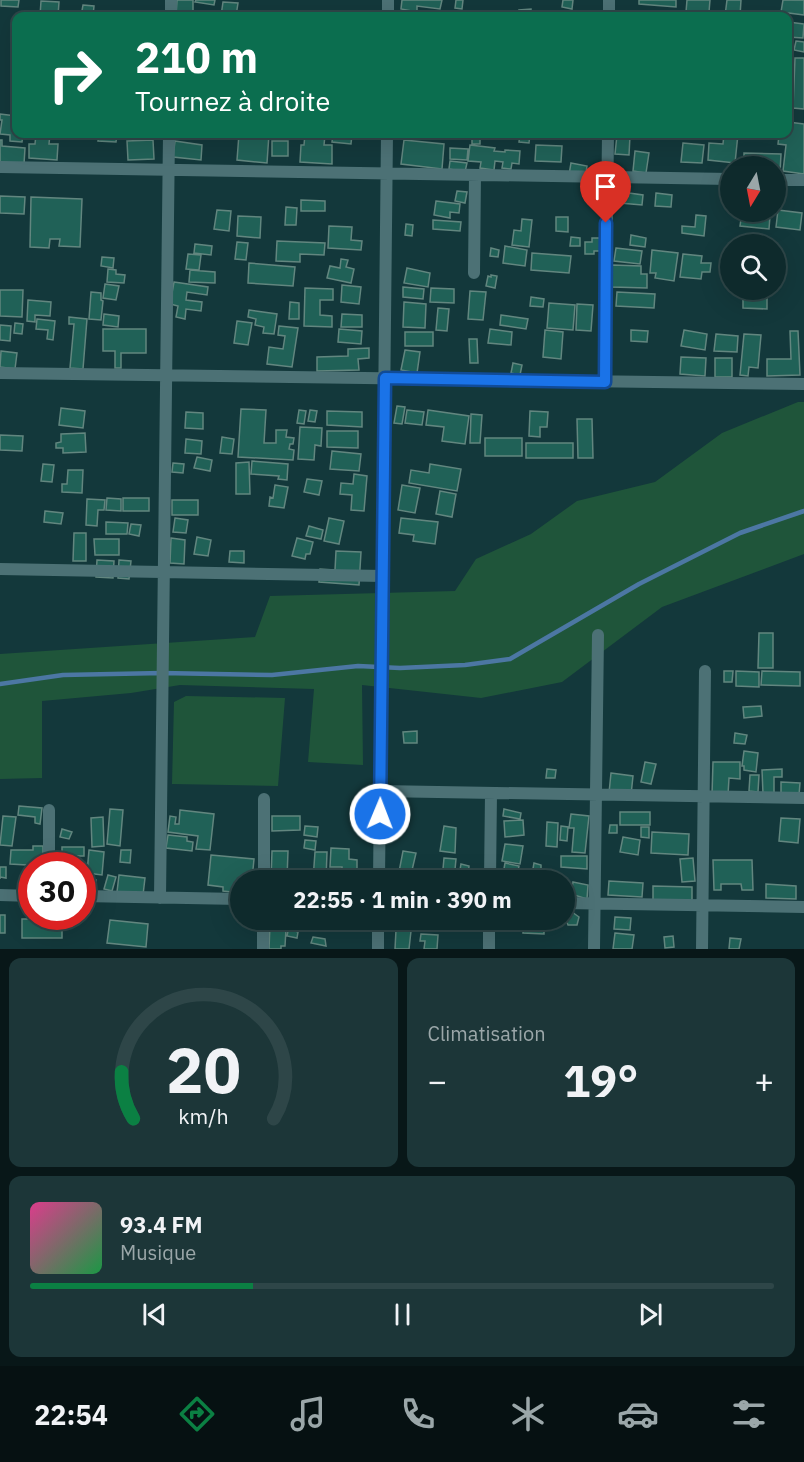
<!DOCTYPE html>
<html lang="fr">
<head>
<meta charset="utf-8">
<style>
  body { margin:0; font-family:"IBM Plex Sans",sans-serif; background:#1c3638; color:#f1f3f6; height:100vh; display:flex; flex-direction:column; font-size:22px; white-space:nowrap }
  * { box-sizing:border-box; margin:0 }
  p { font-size:20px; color:#9ba7a9 }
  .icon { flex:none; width:33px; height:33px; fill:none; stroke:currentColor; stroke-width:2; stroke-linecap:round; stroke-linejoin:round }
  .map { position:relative; height:949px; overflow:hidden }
  .details { display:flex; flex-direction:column; gap:9px; padding:9px; background:#081718; flex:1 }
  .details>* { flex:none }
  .guide { position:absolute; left:12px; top:12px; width:780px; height:126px; border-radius:12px; box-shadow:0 6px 24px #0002,0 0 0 2px #2e4648; background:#0b6e4f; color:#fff; overflow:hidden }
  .needle { width:39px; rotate:190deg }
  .fabs { position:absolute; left:720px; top:156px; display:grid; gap:12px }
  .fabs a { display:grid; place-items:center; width:66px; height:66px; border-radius:50%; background:#0e2a2c; box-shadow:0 6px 24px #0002,0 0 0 2px #2e4648; font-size:30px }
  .speed { position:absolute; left:18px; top:852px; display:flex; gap:12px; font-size:30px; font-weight:700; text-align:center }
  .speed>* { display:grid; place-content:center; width:78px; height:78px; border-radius:50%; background:#0e2a2c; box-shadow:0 6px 24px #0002,0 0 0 2px #2e4648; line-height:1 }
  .speed .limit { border:9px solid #d22; background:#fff; color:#111 }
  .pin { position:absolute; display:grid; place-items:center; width:51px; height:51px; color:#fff; margin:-62px -26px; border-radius:50% 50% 50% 0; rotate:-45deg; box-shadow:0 0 6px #0007 }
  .pin .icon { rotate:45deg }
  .me { position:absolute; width:66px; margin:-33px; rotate:1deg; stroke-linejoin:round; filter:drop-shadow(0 0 4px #0008) }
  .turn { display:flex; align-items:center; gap:21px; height:126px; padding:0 24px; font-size:27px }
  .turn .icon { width:78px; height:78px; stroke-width:2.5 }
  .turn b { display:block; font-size:42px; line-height:51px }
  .big { font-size:45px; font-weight:700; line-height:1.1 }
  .details .tile { flex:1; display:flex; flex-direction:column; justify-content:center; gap:9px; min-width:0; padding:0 21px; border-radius:12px; background:#1c3638 }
  .details .dial { align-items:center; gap:0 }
  .dial svg { height:156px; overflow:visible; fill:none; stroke:#2e4648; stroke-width:7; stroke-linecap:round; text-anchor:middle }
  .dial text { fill:#f1f3f6; stroke:none }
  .song { display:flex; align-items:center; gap:18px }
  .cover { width:72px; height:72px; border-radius:9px; background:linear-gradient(135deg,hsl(330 70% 55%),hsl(140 70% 35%)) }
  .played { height:6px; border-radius:3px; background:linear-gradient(90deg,#0b8043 30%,#2e4648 30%) }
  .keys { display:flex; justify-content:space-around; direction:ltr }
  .heat { display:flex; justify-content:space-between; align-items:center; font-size:33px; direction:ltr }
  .details .tiles { flex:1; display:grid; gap:9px; grid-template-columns:1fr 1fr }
  .tile:last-child { grid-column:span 2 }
  .trip { position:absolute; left:230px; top:870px; width:345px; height:60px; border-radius:30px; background:#0e2a2c; box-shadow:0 6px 24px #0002,0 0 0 2px #2e4648; font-weight:700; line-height:60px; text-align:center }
  .tab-bar { display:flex; height:96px; justify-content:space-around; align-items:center; background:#061112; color:#9ba7a9 }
  .tab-bar .icon { width:42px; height:42px }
  .tab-bar .active { color:#0b8043 }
  .tab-bar b { font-size:27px; color:#f1f3f6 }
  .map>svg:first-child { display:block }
  .green { fill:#1f553a }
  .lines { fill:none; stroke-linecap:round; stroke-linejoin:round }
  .stream { stroke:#4c77a3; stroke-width:4.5 }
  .building { fill:#206157; stroke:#62867f; stroke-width:1.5 }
  .street { stroke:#4c7175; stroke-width:12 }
  .route-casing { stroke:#114b97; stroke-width:15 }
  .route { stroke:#1a73e8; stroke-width:10 }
</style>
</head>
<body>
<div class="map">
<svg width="804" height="949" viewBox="0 0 804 949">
  <rect width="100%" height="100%" fill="#13383b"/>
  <path class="green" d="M798,402H804V554L662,607L562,682L481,698L362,685L363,765L308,762L314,689L180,685L131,693L42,701V778L0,779V654L255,637L270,596L455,591L476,559L531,534L577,501L655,482L722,433Z
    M186,696L285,698L278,786L172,784L174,702Z"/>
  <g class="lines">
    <path class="stream" d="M0,684L63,675L162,673L272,675L358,666L400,668L465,665L510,659L639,584L740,533L804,511"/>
  </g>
  <path class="building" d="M1,0H19L18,7L1,6Z
    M177,0H193V16H176Z
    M196,0H215L214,5L195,2Z
    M402,0H442L440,9L417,6V12L401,9Z
    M456,0H463L462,9L455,8Z
    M563,0H573L572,9L562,7Z
    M639,0H676V7L639,4Z
    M687,0H710L709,12H686Z
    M727,0H741L740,16H725Z
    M783,0H804V15L781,12Z
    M41,1L59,2L58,16H40Z
    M223,2L238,3L236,16H221Z
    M83,5L94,6L93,16H81Z
    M531,9V16H520L519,10Z
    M788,22L804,24L803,38L788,37Z
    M796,41L804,42V52L794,50Z
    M795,58H804V109L793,108Z
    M788,82H792L790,109L788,108Z
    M0,114L16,116V134H23L22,142L10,141V135L0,134L2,120H0Z
    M788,122L804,124V174L783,171L786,145L778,144L779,135L786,136Z
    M36,134H50L49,144H58L57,160L29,158V144H35Z
    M99,134H117L116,142L98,141Z
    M239,134H269L267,163L237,160Z
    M300,134H331L325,135L324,145H332V164L300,162L301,145H304L305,134Z
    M333,134H352L351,144L332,142Z
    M472,134H480V144H472Z
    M520,134H530L529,143L519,142Z
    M724,134H738L735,163L708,160L709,143L723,144Z
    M617,135L630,136L629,155L615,154Z
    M0,140H2V146L25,148L24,164L0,162Z
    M153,140L154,159L128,160L127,141Z
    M404,140L444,144L442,169L401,164Z
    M175,141L202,145L201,160L173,157Z
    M272,141H288V156H272Z
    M683,143L704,145L702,163L681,162Z
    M470,145L495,148L494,151L505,152V150L520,151L519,164L512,163L511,169L502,168L503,162L495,161L494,170L480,168L481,162L468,161Z
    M536,145L562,146L561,162L535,161Z
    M450,148L468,149L467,160L450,159Z
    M635,151L649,153L646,173L633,171Z
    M744,153L781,154L780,173H776V166H758V163H744Z
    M450,161L467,163L465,172L449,169Z
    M571,163L587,166L585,178L569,175Z
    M457,191L467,192L465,203L455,201Z
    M629,193L643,195L642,205L620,203L621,196H628Z
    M656,193L672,195L671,207L655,206Z
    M0,196L25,197L24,214L0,213Z
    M31,197L82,199L80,247L59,246L60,239H50L49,248L30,247Z
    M301,200L325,201V211H301Z
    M436,201L460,204L459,213L450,212V218L434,215Z
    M286,207L297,208L296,225H285Z
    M217,210L231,211L229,231L214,229Z
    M778,210L802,213L800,230L776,227Z
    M742,212H766V215L770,216L769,229L740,226Z
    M696,215L706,216L704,236L682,233V226L695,227Z
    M238,216L261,217L260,238L237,236Z
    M556,217H568V232L556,231Z
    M522,219L532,220L529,247L512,245L514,230L521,231Z
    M433,220L461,222L460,231L433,229Z
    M406,224L413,225L412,236L405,235Z
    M329,226L352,227L351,240L362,241L361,250L328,248Z
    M631,235L646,238L645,247L630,245Z
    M571,237L580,238V246H570Z
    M592,238H604V245H600V251H594V254H585V242H592Z
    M277,241L325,243L324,255L300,254V262L276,261Z
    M237,242L248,243L246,260L235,259Z
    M195,244L212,246L211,255L194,253Z
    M505,246L527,250L525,266L503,263Z
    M491,248L499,250L498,257L490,256Z
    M616,248L642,251L640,264L614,261Z
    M652,250L678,253L674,281L655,278L656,273H650Z
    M532,253L571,256L569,273L531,270Z
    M188,254L201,255L199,270L186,269Z
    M683,254L702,256L701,263H711L710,272H702L701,279L680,277Z
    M102,257L114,258L113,268L101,266Z
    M341,259L348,260L346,267L354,269L351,283L327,278L330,266L340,268Z
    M249,263L295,267L293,286L248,283Z
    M612,265L641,266V274H647V288L612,287Z
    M407,268L430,273L428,287L404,283Z
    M108,269L116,270V274L125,275L124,283L107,282Z
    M190,270L215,272V283L189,282Z
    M491,275L497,276L495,288L486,286L488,276L491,277Z
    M174,282L208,287L207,295L187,292L186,300L202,302L201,311L186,309L185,319L176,317L178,306L170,304Z
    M105,284L119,286L116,300L103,298Z
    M342,285L361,287L359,304L341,302Z
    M403,287L424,289L423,299L403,297Z
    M305,288L333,289V300H320V315L332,316V327L304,326Z
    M431,288L454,289V303L430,302Z
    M0,290H23L22,317L0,316Z
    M470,291L486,292L483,320L468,319Z
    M743,291L767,292V309L743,308Z
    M91,292L101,293V300L103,301L101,320L89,319Z
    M617,292L655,294L654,308L616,306Z
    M531,297L544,299L543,307L530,306Z
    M28,300L51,302L50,316L35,315V322L27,321Z
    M290,302L299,303V319H289Z
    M404,302L426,304L425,328L403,327Z
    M549,303L575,305L573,330L547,328Z
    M577,304L593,305L591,331L576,330Z
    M438,308L449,309L447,331L436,330Z
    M249,310L277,314L274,334L263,333L264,327L255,325L256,319L248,317Z
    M104,314L119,316L118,327L103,325Z
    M342,314L362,315V327H341Z
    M501,315L528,319L526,329L500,325Z
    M69,317L87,319L83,369L70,368L74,324H69Z
    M37,319L55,321L53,340L47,339L48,330L36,329Z
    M237,321L252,323L248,345L234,343Z
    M15,323L23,324L22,334L14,333Z
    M0,325L11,326L10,341L0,340Z
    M279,326L298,328L292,367L267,364L269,347L283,349L285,336L278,335Z
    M103,329H146V353H121V368H115V351H103Z
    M339,329L362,331L361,344L338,342Z
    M490,329L512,332L511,345L488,343Z
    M545,330L563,332L561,359L543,357Z
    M631,330L648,331L647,342L631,341Z
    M684,330L707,334L705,350L681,346Z
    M790,331H798L800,375L767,376V359H791Z
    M405,332H433V346H405Z
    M716,334L738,336L737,352L714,351Z
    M744,334L761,335L758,368L749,367L748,376L740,375Z
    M469,339H477L478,363H470Z
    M369,348V358L358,359L359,370L317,371V357L348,356V349Z
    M405,350L420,352L417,373L401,370Z
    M1,351L17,353L15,369L0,367Z
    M681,357L706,358L705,376L680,374Z
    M715,358H732V377H715Z
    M513,363L522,365L520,375L511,373Z
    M397,406L405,407L402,424L394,423Z
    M61,408L85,411L83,428L59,425Z
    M241,409L266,410L264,443H276V430H287L286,437L294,438L293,444H290L289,449L294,450L293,460L238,457Z
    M299,410L306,411L304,424L297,423Z
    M310,410L317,411L315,422L308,421Z
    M407,410L424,412L422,425L405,423Z
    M428,410L469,416L465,444L442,441L444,427L426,425Z
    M327,411L362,412V427L327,425Z
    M530,411L548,412L547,427H540V437L529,436Z
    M186,412L203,413V429L185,428Z
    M471,414L482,415L480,443H470Z
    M577,419H592L593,458H578Z
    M300,427L322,428L321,446L315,445L314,460L298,459Z
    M327,431H358V448L327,447Z
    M85,433L86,452L63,453V448H56V443L61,442V434Z
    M0,435L23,436L22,451L0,450Z
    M222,437L234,439L232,454L220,453Z
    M485,438H522V456H485Z
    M186,439L202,441L201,454L185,453Z
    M526,443H573V458H526Z
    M332,451L361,454L359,471L330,469Z
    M197,457L212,460L210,471L194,468Z
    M252,461L288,464L287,480L278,479L279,476L251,474Z
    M249,462L250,494H236V463Z
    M173,463L184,464L183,473L172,472Z
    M43,464L54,465L52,482L41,481Z
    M430,464L461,469L457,491L409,483L411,470L429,473Z
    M68,470H83L82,493L62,492V484H67Z
    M354,474L367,476L364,511L351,510L352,495L340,494L341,483L353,484Z
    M307,479L322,481L319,495L304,492Z
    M275,485L288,487L284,508L269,506L270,497L273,498Z
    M402,485L420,488L415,513L398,510Z
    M440,491L456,494L452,517L436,514Z
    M107,498L121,499V511L106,510Z
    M123,498H149V511H123Z
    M87,499L105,500L104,510H98L97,526L86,525Z
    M172,500H198V515H172Z
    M45,511L63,513L61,524L44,522Z
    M175,518L188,520L186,533L173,532Z
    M329,518L344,521L339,544L324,541Z
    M401,518L438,522L435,544L413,541L414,535L399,533Z
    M106,522L128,523L127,534H106Z
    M131,524L141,525L139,536L129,534Z
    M309,526L323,530L321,539L306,536Z
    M74,533H86V561H73Z
    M197,537L211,540L208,556L194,554Z
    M171,538L185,540L184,564L170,563Z
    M297,538L313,542L310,554H306L305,559L292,556Z
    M94,539H119V555H95Z
    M230,551H244V563L229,562Z
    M336,551L361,552L359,585L319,582L320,569L335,570Z
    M97,560L114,561L113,578L96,577Z
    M119,560L131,561L129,579L118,578Z
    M759,633H773V668H758Z
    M724,671H733L732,682H724Z
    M736,671L759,672V687L736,686Z
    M762,671L800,672V686L761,685Z
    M761,706L762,716L744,718L743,707Z
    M417,731V743H404L403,732Z
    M735,733L747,735L745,744L734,743Z
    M744,751L758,753L756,772L744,770V766H742Z
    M645,762L656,764L651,784L641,782Z
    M713,762H740V779L729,778L728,795H712Z
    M547,769L556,770L555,778H546Z
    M782,769V777H774V793L763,794L762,770Z
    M611,773L633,776L631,795L609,793Z
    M750,775H759L758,792L749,791Z
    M781,782L800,783L799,795L781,794Z
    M19,806L42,808L40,824L35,823V817L18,815Z
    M110,809L123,810L120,846L107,844Z
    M504,809L521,813L520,819L503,816Z
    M180,810L214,814L210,850L196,849L198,836L168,832L170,816L176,817L175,824H179Z
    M620,812H650V825H620Z
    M571,814L589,816L585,853L572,852L574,828H569Z
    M3,816L16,817L12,846L0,845Z
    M272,816H300V830L272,831Z
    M103,817L104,846L92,847L91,818Z
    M781,818L800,819L798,843L779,841Z
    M523,820L524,835L505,837L504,821Z
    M547,822L558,823L557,847L546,846Z
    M610,825H617V833H609Z
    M305,826L318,827L317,837L304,835Z
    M444,826L456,828L455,853L440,851Z
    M561,826L568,827L567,841L560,840Z
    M641,827H649V838L641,837Z
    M62,829L72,832L69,839L60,837Z
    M652,832L689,834L688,855L651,853Z
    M168,835L187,837V841L193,842L192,851L166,848Z
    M623,837L640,840L638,855L620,852Z
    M305,840L316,841L315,850L304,848Z
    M505,844L523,846L520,864L502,861Z
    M33,846H43V866H32V876H27V865L10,864L11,850H33Z
    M62,847H84V856H76V866H62Z
    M331,848L349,849V859L357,860V870H354V877H358V880H333V874H342V867H330Z
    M89,850L104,852L102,875L87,873Z
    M121,850H131L130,863L120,862Z
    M272,851H288L287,879L271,880Z
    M403,851L416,853L410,879L398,877Z
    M315,852H327L326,880H313Z
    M211,855L254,859L252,880H240V893L223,891V887L208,885Z
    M561,856H587V869L561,867Z
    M444,858L456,859L454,880H442Z
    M693,858L695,881L682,882L680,859Z
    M713,860H752L753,890H742L741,884H721V890H714Z
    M505,863L519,866L516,880H502Z
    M534,863L541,865V869L545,870L543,880H531Z
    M461,864L469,866L468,878L459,876Z
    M0,867H6V878L0,877V879Z
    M108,875L116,877L112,891L104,889Z
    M119,875L145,878L143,895L117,892Z
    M415,876L440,878V880H415Z
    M82,878L96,880L95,892L82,890Z
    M609,881L643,883L642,897L608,895Z
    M573,882L588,885L587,899L571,894Z
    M766,884L796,886V899L766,898Z
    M653,886L692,887V901L653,900Z
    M572,912L579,917L577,925H568L565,917Z
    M0,915H5V933H0Z
    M615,917L631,918L630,930L614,929Z
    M22,919H62V938H22Z
    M110,920L148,924L146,947L107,943Z
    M290,920H297L295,931L298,932L297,938L287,936Z
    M414,920H430L429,931L413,929Z
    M524,920H544V934L523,933Z
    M270,925H282V929H286L285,946H281V949H269Z
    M396,930L411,931L409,949H395Z
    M615,933L634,935L632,949H613Z
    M421,934L438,935L437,949H424L425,941H420Z
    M673,936L674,947L665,948L664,937Z
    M313,937L325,939L326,946L311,943Z
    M730,938L741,939L739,949H729Z"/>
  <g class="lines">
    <path class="street" d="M171,16V0
      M388,16V0
      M609,16V0
      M0,167L730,179
      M776,180H804
      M474,273L475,175
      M0,373L804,384
      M605,382L608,134
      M0,569L383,576
      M380,791L804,798
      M49,866V810
      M264,880V799
      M379,880L387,134
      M490,880L491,793
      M0,895L32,896
      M82,896L240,899
      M160,898L169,134
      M564,903L804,907
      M263,949V920
      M378,949V920
      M489,949V920
      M594,949L598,635
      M702,949L705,671"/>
  </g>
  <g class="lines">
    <defs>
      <path id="route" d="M380,814L385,378L605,382L606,223"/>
    </defs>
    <use href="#route" class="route-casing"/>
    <use href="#route" class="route"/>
  </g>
</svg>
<div class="fabs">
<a><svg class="needle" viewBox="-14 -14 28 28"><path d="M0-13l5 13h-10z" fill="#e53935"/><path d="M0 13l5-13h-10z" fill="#9ba7a9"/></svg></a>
<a><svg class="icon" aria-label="search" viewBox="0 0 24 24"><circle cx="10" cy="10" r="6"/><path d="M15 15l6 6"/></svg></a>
</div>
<div class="speed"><div class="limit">30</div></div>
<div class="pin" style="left:606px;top:223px;background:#d93025"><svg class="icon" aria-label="arrive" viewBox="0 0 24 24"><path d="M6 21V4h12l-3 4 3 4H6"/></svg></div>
<svg class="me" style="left:380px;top:814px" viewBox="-20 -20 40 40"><circle r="17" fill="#1a73e8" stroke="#fff" stroke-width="3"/><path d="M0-11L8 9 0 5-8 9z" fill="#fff"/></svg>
<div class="trip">22:55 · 1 min · 390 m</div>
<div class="guide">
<div class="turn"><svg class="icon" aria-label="right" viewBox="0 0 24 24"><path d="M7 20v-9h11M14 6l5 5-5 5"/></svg><div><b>210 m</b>Tournez à droite</div></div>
</div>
</div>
<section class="details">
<div class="tiles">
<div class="tile dial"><svg viewBox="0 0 100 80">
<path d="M14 69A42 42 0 1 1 86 69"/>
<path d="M14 69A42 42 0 0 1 8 45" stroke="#0b8043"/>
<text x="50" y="56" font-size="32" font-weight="700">20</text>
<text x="50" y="72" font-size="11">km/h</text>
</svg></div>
<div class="tile"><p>Climatisation</p>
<div class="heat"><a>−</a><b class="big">19°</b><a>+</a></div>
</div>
<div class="tile">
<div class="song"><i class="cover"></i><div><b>93.4 FM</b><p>Musique</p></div></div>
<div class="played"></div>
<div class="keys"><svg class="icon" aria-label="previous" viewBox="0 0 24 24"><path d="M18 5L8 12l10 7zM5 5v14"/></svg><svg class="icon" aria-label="pause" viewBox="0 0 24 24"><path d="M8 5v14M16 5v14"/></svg><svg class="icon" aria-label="next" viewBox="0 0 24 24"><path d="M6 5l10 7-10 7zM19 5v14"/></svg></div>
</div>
</div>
</section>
<nav class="tab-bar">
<b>22:54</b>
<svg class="icon active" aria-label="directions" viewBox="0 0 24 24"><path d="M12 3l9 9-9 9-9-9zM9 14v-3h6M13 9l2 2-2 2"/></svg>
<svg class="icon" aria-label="music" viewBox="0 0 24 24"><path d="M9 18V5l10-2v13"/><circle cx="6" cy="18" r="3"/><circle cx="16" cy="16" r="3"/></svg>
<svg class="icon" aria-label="phone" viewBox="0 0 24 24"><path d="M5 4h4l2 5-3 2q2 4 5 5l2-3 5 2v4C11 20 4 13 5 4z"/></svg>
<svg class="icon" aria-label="climate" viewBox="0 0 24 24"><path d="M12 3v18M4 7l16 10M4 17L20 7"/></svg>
<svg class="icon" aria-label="car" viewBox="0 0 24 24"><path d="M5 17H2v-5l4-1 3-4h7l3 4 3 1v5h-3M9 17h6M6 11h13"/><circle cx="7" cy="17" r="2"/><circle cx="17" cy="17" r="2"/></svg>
<svg class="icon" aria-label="filters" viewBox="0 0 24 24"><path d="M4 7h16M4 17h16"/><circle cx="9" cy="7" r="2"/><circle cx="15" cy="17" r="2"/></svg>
</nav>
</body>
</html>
